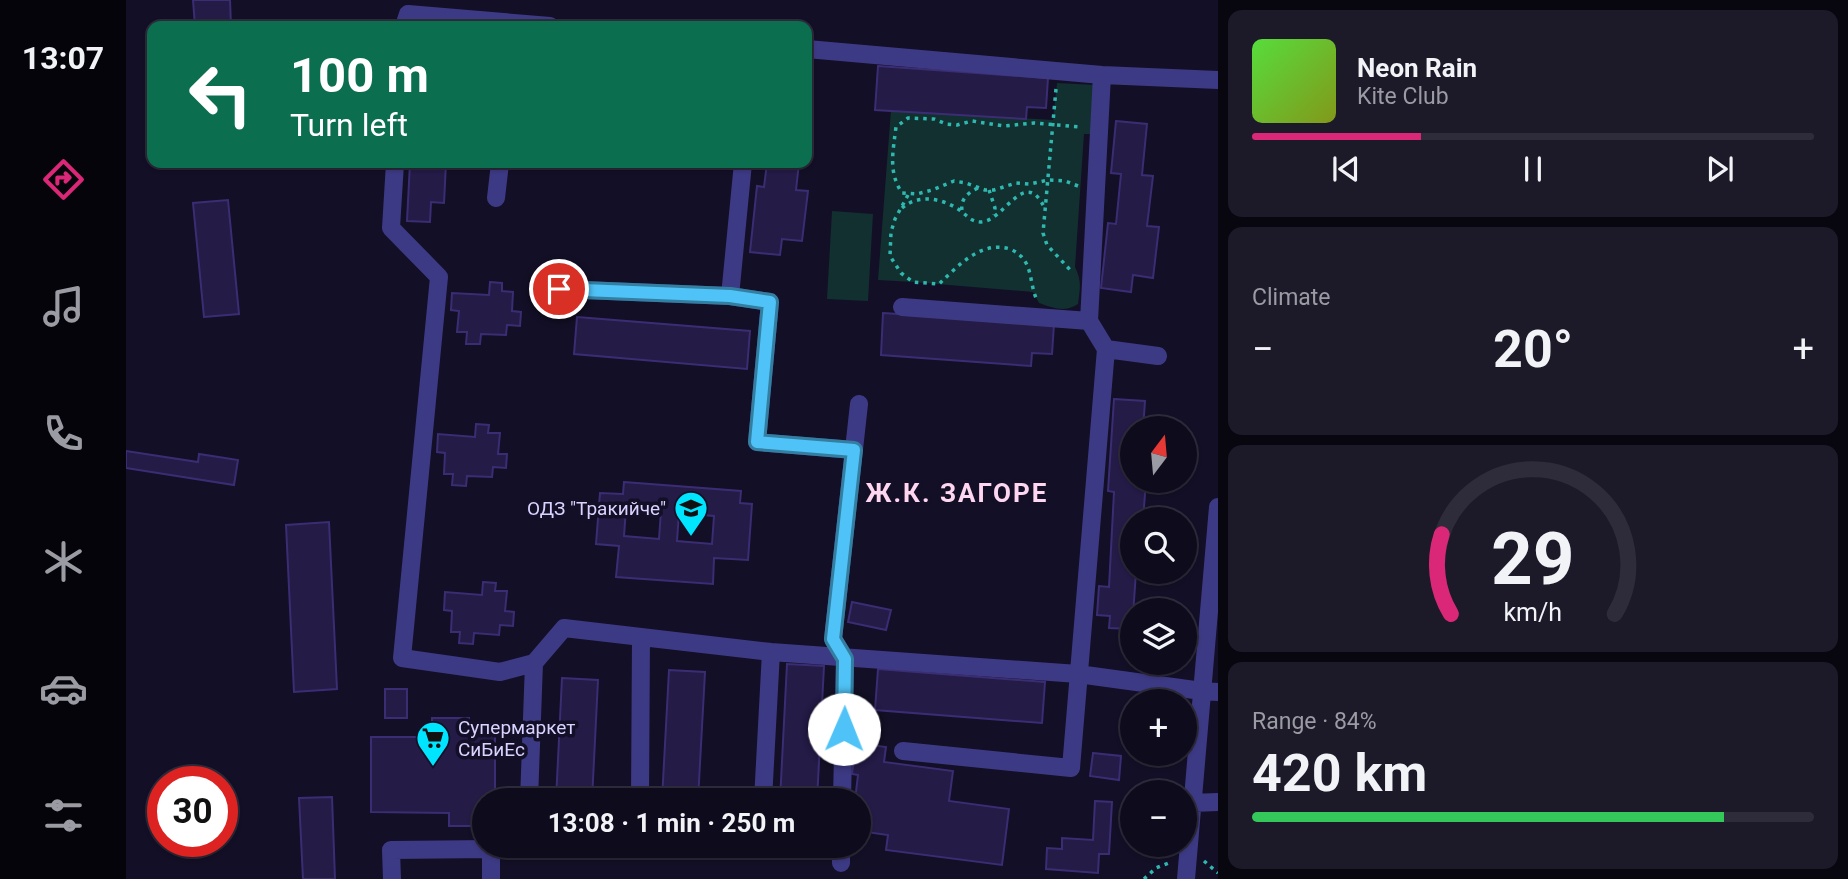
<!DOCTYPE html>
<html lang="en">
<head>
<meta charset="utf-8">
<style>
  body { margin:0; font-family:Roboto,sans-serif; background:#1c1929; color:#f1f3f6; height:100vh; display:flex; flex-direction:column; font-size:26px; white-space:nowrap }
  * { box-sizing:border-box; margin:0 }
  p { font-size:23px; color:#9b9ba3 }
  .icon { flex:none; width:38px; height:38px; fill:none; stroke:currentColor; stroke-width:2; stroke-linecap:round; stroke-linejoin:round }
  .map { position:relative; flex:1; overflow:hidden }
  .drawer { display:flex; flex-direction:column; gap:10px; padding:10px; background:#08060f; width:630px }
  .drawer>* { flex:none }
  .banner { position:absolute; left:21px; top:21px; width:665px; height:147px; border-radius:14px; box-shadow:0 2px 5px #0004,0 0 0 2px #2e2b3b; background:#0b6e4f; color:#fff; overflow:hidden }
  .needle { width:46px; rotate:16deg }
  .buttons { position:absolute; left:994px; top:416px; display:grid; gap:14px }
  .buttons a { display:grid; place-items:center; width:77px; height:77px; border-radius:50%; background:#0e0b1c; box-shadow:0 2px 5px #0004,0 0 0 2px #2e2b3b; font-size:35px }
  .speed { position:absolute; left:21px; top:766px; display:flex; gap:14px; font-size:35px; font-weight:700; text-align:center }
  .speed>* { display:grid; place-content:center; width:91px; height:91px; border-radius:50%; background:#0e0b1c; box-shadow:0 2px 5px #0004,0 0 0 2px #2e2b3b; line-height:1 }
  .speed .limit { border:10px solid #d22; background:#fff; color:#111 }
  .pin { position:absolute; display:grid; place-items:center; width:60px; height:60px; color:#fff; margin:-30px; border:4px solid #fff; border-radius:50%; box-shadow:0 2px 7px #0007 }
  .me { position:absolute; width:77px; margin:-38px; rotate:1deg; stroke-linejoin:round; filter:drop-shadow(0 0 5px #0008) }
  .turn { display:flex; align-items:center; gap:24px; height:147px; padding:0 28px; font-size:32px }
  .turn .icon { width:91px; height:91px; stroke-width:2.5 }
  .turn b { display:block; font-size:49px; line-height:60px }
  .big { font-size:52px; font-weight:700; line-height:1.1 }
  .drawer .widget { flex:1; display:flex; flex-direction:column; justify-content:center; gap:10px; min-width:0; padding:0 24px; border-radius:14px; background:#1c1929 }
  .drawer .dial { align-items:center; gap:0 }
  .dial svg { height:182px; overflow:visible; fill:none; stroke:#2e2b3b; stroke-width:7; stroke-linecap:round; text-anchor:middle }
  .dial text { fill:#f1f3f6; stroke:none }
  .song { display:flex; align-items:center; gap:21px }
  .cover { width:84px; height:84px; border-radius:10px; background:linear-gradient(135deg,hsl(110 70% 55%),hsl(70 70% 35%)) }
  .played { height:7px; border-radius:4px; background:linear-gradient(90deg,#db2777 30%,#2e2b3b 30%) }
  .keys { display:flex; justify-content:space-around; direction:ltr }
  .heat { display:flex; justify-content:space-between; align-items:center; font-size:38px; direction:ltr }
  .charge { height:10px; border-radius:5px; background:linear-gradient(90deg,#34c759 84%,#2e2b3b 0) }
  .trip { position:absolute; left:346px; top:788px; width:399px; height:70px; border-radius:35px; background:#0e0b1c; box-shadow:0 2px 5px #0004,0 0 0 2px #2e2b3b; font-weight:700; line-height:70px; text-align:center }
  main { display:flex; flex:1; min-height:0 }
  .dock { display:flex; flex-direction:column; width:126px; justify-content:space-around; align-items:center; background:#06040b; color:#9b9ba3 }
  .dock .icon { width:49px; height:49px }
  .dock .selected { color:#db2777 }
  .dock b { font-size:32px; color:#f1f3f6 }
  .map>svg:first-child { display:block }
  .green { fill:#12302f }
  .building { fill:#241b47; stroke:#3b2d73; stroke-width:2; fill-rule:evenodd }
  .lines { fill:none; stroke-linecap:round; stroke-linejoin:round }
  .path { stroke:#2fb8b0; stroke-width:3.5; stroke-dasharray:3.5 5; stroke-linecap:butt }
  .minor { stroke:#3d3a85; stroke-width:18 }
  .route-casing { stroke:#337fa1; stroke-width:18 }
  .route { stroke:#4fc3f7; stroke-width:12 }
  .labels { text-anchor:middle; stroke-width:7; stroke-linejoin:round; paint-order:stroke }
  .poi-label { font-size:19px; fill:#d9d4ff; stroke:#130f26; text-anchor:end }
  .district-label { font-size:26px; font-weight:bold; letter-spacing:2px; fill:#ffd6f0; stroke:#130f26 }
</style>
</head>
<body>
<main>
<nav class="dock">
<b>13:07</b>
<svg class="icon selected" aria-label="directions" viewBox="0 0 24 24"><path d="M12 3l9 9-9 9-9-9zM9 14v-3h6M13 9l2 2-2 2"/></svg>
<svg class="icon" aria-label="music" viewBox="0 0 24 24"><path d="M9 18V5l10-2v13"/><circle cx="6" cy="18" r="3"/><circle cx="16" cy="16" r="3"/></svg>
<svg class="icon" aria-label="phone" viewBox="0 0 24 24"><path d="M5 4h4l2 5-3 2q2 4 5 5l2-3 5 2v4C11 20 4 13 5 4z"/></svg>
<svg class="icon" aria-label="climate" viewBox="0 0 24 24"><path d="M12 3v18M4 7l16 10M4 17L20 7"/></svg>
<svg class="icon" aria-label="car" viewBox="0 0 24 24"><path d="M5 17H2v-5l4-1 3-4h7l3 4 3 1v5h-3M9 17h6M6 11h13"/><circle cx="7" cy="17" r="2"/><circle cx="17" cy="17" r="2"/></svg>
<svg class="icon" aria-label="filters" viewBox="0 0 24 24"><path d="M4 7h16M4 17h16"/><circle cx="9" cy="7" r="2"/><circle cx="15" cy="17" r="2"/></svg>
</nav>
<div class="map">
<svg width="1092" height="879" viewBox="0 0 1092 879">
  <rect width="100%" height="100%" fill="#130f26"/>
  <path class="green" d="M931,83L969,85L966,134H958L949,267C956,281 954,289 952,304C939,313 927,308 913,303L907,292L787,282L752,280L765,110L927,120Z
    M706,211L747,214L742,301L701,299Z"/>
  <path class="building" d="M67,0H104L105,26H69Z
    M752,66L922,78L920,108L901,107L900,119L749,110Z
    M990,121L1021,124L1016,175L1027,176L1021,226L1033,227L1027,278L1007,275L1005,292L975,288L982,223L990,224L995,174L985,173Z
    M82,163H104L105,167L83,169Z
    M284,163H320L318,203L305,202L304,222L281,221Z
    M641,163H673L670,190L682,191L676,241L656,239L654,255L624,252L631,186L638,187Z
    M102,200L113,314L78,317L67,203Z
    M364,282L376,283V291L387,292L386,311L395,312L394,326L381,325L380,335L355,334L354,344H340L341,332H331L333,311L325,310L326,293L363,295Z
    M757,313L928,324L926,354L906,353L905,366L755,355Z
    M451,317L624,331L621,369L448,354Z
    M988,399L1019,401L1017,429H1006V481H1020L1017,520H1006V572H1010L1006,629L983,628L984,616L971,615L973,586L983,587L988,492L982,491Z
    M350,424L363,425L362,433H374L372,454H381L380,468L367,467L366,477L341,476L340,486L326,485L327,474H318L319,453L311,452L312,434L349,437Z
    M0,451L72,462L73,454L112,460L108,485L0,468Z
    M498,482L615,491L614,503L626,504L622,560L588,558L587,584L490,577L493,546L470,544L474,493L497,494ZM500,508L535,511L533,539L498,536ZM553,513L588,516L586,544L551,541Z
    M203,522L211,689L168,692L160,525Z
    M357,582L370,583L369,591H381L379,611L388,612L387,626L374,625L373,635L348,633L347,644L333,643L334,632H325L326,611L318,610L319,592L356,595Z
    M726,602L765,610L760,630L722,622Z
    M661,664L698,666L691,800H654Z
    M752,669L919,682L916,723L749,710Z
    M543,670L579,672L572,800H536Z
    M436,678L472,680L466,800H430Z
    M259,689H281V718H259Z
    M306,718H343V736H369V800H359V826H323V813L245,812V737H306Z
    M730,743L760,747L758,762L827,771L823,801L883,809L876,865L760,850L762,835L733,831V800H729L732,775L726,774Z
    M967,753L995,756L993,780L964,776Z
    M206,797L209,879H177L173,798Z
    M969,801L986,802L983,854H973L972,873L920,869L921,848L936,849V838L967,840Z"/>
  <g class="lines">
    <path class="path" d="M930,89L917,233L921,245L947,273
      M952,186L939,181L922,180L904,184L890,183L868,190H859L840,183L828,181L806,190L791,194L776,193C762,172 767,152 770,127L782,118L808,119L820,124L831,125L846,121L878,126L908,123L955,127
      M863,190L869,208L868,215
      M782,195L769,219L765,232L764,256L775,273L787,282L813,284C832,266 855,240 884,249C891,252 896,256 900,263C906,274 905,288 911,300
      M776,208C792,194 815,198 832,209C840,214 844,222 855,222C879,221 899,165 919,209
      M836,210C834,199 843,192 852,188
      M1078,861L1092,873
      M1018,879L1030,868L1045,862"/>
    <path class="minor" d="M278,26L282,14L424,26
      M681,49L976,75L1092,80
      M269,163L265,228L313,277L276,658L374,672L408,663L438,628L645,652L952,674L1076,691L1092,692
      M370,198L374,163
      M433,289L604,296L644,302L631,442L728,450
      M604,296L617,163
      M776,307L963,321
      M980,349L1032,356
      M777,751L945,768L980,349L963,321L976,75
      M403,800L408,663
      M514,800L515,637
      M637,800L645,652
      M716,800L719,658L707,639L733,404
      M1066,803L1092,802
      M715,863V845
      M266,879L265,850L365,849V879
      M1060,879L1092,507"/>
  </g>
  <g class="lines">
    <defs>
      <path id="route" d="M433,289L604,296L644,302L631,442L728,450L707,639L719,659L718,729"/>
    </defs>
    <use href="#route" class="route-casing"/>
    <use href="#route" class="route"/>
  </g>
  <defs>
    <symbol id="school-pin" viewBox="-11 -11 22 30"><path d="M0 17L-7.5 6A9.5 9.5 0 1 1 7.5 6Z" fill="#00e5ff" stroke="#130f26"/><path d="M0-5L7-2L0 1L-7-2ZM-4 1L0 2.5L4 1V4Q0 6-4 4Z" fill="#111"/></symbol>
    <symbol id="supermarket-pin" viewBox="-11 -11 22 30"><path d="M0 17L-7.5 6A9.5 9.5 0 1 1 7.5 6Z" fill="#00e5ff" stroke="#130f26"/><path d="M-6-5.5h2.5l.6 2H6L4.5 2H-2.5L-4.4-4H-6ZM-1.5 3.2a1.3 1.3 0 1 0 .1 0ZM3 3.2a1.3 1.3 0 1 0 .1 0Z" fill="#111"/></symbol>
  </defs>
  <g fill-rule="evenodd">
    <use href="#school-pin" x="546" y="489" width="38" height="52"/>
    <use href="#supermarket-pin" x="288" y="719" width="38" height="52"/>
  </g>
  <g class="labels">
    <g class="poi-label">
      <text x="540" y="515">ОДЗ "Тракийче"</text>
      <text x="332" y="734" text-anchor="start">Супермаркет<tspan x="332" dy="22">СиБиЕс</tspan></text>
    </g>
    <g class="district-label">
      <text x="831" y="502">Ж.К. ЗАГОРE</text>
    </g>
  </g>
</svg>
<div class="buttons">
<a><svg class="needle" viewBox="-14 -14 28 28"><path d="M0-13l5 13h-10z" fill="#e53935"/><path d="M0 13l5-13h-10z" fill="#9b9ba3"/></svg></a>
<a><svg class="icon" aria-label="search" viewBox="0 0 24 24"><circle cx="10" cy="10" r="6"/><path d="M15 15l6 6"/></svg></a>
<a><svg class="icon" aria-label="layers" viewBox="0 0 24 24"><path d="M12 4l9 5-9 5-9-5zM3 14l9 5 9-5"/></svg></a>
<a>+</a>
<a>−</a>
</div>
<div class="speed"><div class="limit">30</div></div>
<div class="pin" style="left:433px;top:289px;background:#d93025"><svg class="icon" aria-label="arrive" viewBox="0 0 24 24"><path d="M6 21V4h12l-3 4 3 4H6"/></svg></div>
<svg class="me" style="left:718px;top:729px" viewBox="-20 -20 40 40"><circle r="19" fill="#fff"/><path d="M0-13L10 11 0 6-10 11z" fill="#4fc3f7"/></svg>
<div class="trip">13:08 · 1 min · 250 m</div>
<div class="banner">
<div class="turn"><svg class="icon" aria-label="left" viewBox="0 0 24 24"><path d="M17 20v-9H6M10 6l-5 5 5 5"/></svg><div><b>100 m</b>Turn left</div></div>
</div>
</div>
<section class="drawer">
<div class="widget">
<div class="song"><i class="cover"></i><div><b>Neon Rain</b><p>Kite Club</p></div></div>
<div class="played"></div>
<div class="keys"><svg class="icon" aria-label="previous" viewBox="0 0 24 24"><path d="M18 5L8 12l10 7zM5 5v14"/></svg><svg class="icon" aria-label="pause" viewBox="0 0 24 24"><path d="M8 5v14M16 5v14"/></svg><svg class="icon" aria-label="next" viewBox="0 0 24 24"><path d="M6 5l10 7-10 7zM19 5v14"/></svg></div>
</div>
<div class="widget"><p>Climate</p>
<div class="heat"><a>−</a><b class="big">20°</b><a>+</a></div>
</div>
<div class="widget dial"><svg viewBox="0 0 100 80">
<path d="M14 69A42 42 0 1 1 86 69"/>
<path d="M14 69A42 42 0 0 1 10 34" stroke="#db2777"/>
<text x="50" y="56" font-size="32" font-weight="700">29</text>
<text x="50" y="72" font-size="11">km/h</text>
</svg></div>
<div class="widget"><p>Range · 84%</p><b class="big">420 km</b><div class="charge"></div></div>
</section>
</main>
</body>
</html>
